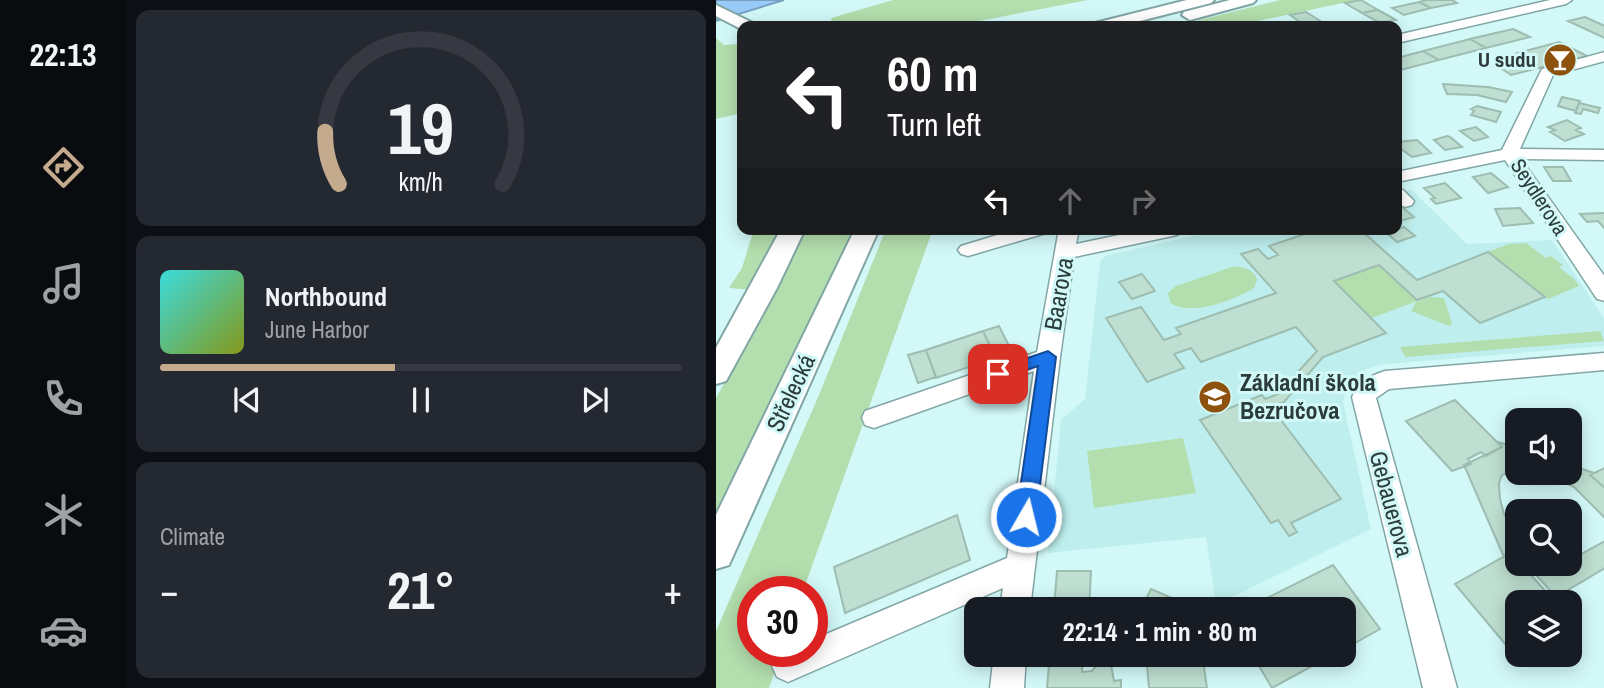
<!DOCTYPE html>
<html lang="en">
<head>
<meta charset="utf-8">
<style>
  body { margin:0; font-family:"Archivo Narrow",sans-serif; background:#242831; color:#f1f3f6; height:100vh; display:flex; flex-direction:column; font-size:26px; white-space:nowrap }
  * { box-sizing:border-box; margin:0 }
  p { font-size:23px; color:#9ea1a6 }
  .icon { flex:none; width:38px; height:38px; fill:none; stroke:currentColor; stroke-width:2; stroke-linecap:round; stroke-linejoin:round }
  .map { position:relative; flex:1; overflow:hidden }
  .panel { display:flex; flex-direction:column; gap:10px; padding:10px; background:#0d0f14; width:590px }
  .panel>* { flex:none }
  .top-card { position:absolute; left:21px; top:21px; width:665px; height:214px; border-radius:14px; box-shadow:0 4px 18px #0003; background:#202124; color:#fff; overflow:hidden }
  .fabs { position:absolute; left:789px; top:408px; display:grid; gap:14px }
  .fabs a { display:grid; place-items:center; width:77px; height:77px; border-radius:14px; background:#171b24; box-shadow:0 4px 18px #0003; font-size:35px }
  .speed { position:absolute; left:21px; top:576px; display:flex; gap:14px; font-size:35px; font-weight:700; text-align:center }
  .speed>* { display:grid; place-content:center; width:91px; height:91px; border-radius:50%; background:#171b24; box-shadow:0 4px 18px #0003; line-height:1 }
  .speed .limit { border:10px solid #d22; background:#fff; color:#111 }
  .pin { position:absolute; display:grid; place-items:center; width:60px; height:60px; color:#fff; margin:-30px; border-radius:14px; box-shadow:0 4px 10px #0006 }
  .me { position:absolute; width:77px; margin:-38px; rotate:8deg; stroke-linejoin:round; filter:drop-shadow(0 0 5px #0008) }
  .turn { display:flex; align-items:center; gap:24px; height:147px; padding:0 35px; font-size:32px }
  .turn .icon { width:91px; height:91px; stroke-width:2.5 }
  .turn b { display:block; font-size:49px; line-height:60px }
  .lanes { display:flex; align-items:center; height:66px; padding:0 35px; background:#0003; justify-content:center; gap:35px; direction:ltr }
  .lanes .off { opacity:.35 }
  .big { font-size:52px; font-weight:800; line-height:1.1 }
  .panel .card { flex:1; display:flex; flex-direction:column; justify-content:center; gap:10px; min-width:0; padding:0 24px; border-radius:14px; background:#242831 }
  .panel .dial { align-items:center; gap:0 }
  .dial svg { height:182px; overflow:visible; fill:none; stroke:#363941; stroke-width:7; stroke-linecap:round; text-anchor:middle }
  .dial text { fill:#f1f3f6; stroke:none }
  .song { display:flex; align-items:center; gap:21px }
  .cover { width:84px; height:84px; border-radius:10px; background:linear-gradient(135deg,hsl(180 70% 55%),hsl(70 70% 35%)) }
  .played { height:7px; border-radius:4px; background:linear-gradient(90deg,#c4ab8e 45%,#363941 45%) }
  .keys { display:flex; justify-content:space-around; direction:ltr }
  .heat { display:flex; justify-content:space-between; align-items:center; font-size:38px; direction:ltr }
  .trip { position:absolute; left:248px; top:597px; width:392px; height:70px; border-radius:14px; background:#171b24; box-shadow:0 4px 18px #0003; font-weight:800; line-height:70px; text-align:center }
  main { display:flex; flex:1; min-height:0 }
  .menu { display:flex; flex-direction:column; width:126px; justify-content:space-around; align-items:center; background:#090b0e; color:#9ea1a6 }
  .menu .icon { width:49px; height:49px }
  .menu .selected { color:#c4ab8e }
  .menu b { font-size:32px; color:#f1f3f6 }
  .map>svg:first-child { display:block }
  .built { fill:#beefee }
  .green { fill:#b3dead }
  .water { fill:#98caf8; stroke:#789fc0; stroke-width:2 }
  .building { fill:#bedfd1; stroke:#9dbdb0; stroke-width:2 }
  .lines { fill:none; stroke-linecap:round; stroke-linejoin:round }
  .minor-casing { stroke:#81a6a5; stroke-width:3 }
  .major-casing { stroke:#81a6a5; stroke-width:4 }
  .minor { fill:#fff; fill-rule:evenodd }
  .major { fill:#fff; fill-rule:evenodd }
  .route { fill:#1a73e8; stroke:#114b97; stroke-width:2 }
  .labels { text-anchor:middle; stroke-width:6; stroke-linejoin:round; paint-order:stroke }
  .far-poi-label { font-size:21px; font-weight:bold; fill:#2c3c3c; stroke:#d2f9f8; text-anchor:end }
  .far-street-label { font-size:21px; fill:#2c3c3c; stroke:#d2f9f8 }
  .street-label { font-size:24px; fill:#2c3c3c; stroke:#d2f9f8 }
  .poi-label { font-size:24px; font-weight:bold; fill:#2c3c3c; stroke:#d2f9f8; text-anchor:start }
</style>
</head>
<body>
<main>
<nav class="menu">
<b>22:13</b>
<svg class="icon selected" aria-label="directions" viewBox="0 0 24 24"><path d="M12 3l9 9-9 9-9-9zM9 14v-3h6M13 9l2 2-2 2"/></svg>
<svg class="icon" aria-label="music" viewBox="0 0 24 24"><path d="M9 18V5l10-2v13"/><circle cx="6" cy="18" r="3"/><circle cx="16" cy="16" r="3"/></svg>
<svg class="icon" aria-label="phone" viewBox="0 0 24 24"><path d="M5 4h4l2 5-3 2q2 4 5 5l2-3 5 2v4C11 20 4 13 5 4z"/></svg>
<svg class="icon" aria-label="climate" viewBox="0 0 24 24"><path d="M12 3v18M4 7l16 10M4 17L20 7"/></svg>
<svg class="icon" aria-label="car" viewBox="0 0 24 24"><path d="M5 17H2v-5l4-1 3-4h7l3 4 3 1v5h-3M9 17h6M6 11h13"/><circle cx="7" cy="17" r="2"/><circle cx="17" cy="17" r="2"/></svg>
</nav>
<section class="panel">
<div class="card dial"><svg viewBox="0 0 100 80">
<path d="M14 69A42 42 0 1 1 86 69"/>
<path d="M14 69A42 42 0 0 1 8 46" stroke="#c4ab8e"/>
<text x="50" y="56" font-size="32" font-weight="700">19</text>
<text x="50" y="72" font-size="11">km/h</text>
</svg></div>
<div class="card">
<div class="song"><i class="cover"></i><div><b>Northbound</b><p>June Harbor</p></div></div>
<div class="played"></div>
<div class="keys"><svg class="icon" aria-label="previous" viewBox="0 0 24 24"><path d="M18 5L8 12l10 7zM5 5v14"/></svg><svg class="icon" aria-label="pause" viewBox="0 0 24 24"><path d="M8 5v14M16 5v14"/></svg><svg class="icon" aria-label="next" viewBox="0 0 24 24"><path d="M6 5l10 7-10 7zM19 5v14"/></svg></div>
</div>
<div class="card"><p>Climate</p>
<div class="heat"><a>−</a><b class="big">21°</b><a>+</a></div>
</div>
</section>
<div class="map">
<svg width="889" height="688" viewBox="0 0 889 688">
  <rect width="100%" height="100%" fill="#d2f9f8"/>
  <path class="built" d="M696,190L751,244L836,240L888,318V346L670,364L652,368L639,377L630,389L627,402L655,529L500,605L490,537L332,553L345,420L369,399L384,261L390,256L507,229H681V192Z"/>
  <path class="green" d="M177,0H372L237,26H122L116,24L115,18Z
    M564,0H641L519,26H460Z
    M0,38L8,45L22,44L26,47V113L0,119Z
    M38,229H65L37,290L13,288L26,268Z
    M90,229H140L0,518V398L60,290Z
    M170,229H217L87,591L37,592V651H66L53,688H0V631L103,395Z
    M810,243L830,258L835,256L847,265L843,267L858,279L863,286L832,299L772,252L793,244Z
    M663,266L701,301L656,318L619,281Z
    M516,267C527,266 538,269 541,280L538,288C519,300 472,318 454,302L452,293L460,286Z
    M714,297L728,298L736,324L733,326L695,311L700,302Z
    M884,331L888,341L689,357L684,347Z
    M467,438L480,493L378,508L371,451Z"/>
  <path class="water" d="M0,0H68L0,21Z"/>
  <path class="building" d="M645,0L662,10L646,13L629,3Z
    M711,0H736L741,3L715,8L703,2Z
    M703,2L715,8L688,15L676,8Z
    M662,10L673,16L680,20L664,23L646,13Z
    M590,12L606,22L590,26L574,15Z
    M869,17L889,26V38L852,21Z
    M797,29L814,37L770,48L754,39Z
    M754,39L770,48L723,60L707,51Z
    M843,42L871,56L795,75L786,69L812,62L798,54Z
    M707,51L723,60L681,71V58Z
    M727,84L772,87L796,92L790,102L761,95L731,94Z
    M846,97L864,101L860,111L842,106Z
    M863,103L884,108L882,113L867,109L865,114L859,113Z
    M761,106L785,112L780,122L755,115L758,111L755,109Z
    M851,120L865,128L860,130L868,134L849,141L834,132L839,130L832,127Z
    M760,127L772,137L758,141L744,131Z
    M731,136L734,137L746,147L729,150L718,140Z
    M701,140L715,153L696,157L681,146V142Z
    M828,167H847L855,181H837Z
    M775,173L792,187L772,193L757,177Z
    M729,183L745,198L720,204L715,199L719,198L708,188Z
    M681,204H682L698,217L681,222Z
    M804,208L817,223L787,226L779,209Z
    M889,213V229L882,221L871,222L864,214Z
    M688,227L699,236L681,242L671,233Z
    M604,229H660L648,233L701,280L772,252L829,297L764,323L727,291L701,300L663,265L618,281L670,333L607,357L568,402L555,407L625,499L575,523L581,532L573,536L562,520L555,523L484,420L546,395L549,399L562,394L601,351L580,327L485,362L475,348L458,354L468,368L431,382L390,318L425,307L448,340L465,334L460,328L560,293L525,254L542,249L552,259L562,255L553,246Z
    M426,274L439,291L416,299L403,282Z
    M283,326L296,352L279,357L267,331Z
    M267,331L280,358L220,378L210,350Z
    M210,350L220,377L202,383L192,355Z
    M739,400L786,447L770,456L765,452L752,459L755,464L736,471L690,421Z
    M782,442L802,448V468L786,475L783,483L784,499L788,514L802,535V555L798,551L788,557L748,465L786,447Z
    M854,465L878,473L874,475L889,488V518L858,487L828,472H854Z
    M889,468V488L874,475Z
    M241,515L254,560L129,613L118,567Z
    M889,541V568L840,597L810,564H854V560Z
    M798,551L802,555V564H810L819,571L815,575L831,593L837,591L845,602H802V648L795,651L739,584Z
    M617,565L664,629L628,649V609H529Z
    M341,571H375L373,609H338Z
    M435,589L456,598L458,602L456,609H425Z
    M334,654H367L366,672L376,671L385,660L394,659L398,681L405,680V688H331Z
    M430,654H486L491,688H433Z
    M536,654H618L556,688Z"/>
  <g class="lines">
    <defs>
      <path id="minor" d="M834,0H856L850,4L681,43V35Z
        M889,52V61L837,75L804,149L889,150V160L805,159L889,277V301L881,299L789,160L681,182V172L786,150L826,69Z
        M681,189L687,190L698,201L696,205L689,207L681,203Z
        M301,229H332L330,233L252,256L245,254L242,250L245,246Z
        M343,229H363L360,244L432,229H470L461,235L358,257L344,357L314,609H284L287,588L72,682L61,677L56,666L61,655L69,651H96V640L291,558L318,371L158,428L149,425L146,418L149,411L321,352Z
        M889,353V370L673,389L660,398L741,688H707L636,397C644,382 653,376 669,371Z
        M278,654H310L308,688H274Z"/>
      <path id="major" d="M471,0H498L495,3L404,26H377L379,23Z
        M514,0H540L537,3L474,20L466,15L468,12Z
        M0,5L37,23L39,26H26L25,29L0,16Z
        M65,229H89L61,288L10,381L0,384V348Z
        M139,229H163L13,565L0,569V515Z"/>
    </defs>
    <use href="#minor" class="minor-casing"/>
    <use href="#major" class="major-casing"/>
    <use href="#minor" class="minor"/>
    <use href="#major" class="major"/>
  </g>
  <path class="route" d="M332,351L340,357L320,517L317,524L310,526L303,524L300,517L322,366L282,380L274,374L276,370Z"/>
  <defs>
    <symbol id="bar-disc" viewBox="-11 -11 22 22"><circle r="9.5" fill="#8d530e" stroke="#d2f9f8"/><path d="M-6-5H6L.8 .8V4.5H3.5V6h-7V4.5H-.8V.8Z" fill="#fff"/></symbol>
    <symbol id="school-disc" viewBox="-11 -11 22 22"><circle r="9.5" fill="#8d530e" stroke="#d2f9f8"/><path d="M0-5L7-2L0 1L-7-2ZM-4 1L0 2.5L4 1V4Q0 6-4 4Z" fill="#fff"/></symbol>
  </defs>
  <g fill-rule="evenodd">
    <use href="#bar-disc" x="825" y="41" width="38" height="38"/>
    <use href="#school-disc" x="480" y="378" width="38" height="38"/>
  </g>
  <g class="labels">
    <g class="far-poi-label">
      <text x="820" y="67">U sudu</text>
    </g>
    <g class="far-street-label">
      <text transform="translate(823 197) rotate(57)" y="7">Seydlerova</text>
    </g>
    <g class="street-label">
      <text transform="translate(343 294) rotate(-80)" y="8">Baarova</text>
      <text transform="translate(75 393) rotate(-65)" y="8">Střelecká</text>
      <text transform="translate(675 504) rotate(75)" y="8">Gebauerova</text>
    </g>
    <g class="poi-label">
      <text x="524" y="391">Základní škola<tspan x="524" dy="28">Bezručova</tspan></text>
    </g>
  </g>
</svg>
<div class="fabs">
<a><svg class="icon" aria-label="sound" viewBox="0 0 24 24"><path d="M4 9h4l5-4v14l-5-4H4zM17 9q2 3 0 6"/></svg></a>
<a><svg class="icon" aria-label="search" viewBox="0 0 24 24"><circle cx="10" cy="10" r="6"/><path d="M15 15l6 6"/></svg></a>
<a><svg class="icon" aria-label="layers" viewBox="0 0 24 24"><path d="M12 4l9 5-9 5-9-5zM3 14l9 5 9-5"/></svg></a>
</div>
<div class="speed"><div class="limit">30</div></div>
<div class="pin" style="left:282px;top:374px;background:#d93025"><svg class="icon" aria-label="arrive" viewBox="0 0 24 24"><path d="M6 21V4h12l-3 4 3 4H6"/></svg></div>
<svg class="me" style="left:310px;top:517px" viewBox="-20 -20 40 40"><circle r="17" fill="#1a73e8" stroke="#fff" stroke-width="3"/><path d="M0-11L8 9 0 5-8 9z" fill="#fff"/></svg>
<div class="trip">22:14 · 1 min · 80 m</div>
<div class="top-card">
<div class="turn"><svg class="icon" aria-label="left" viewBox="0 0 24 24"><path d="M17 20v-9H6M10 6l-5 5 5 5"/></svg><div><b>60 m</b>Turn left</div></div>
<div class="lanes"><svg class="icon" aria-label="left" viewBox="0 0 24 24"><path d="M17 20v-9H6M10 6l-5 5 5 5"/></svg><svg class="icon off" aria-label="ahead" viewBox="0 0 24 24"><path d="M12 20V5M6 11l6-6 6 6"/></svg><svg class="icon off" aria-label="right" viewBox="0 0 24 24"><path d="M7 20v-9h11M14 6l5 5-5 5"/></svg></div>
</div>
</div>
</main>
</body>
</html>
